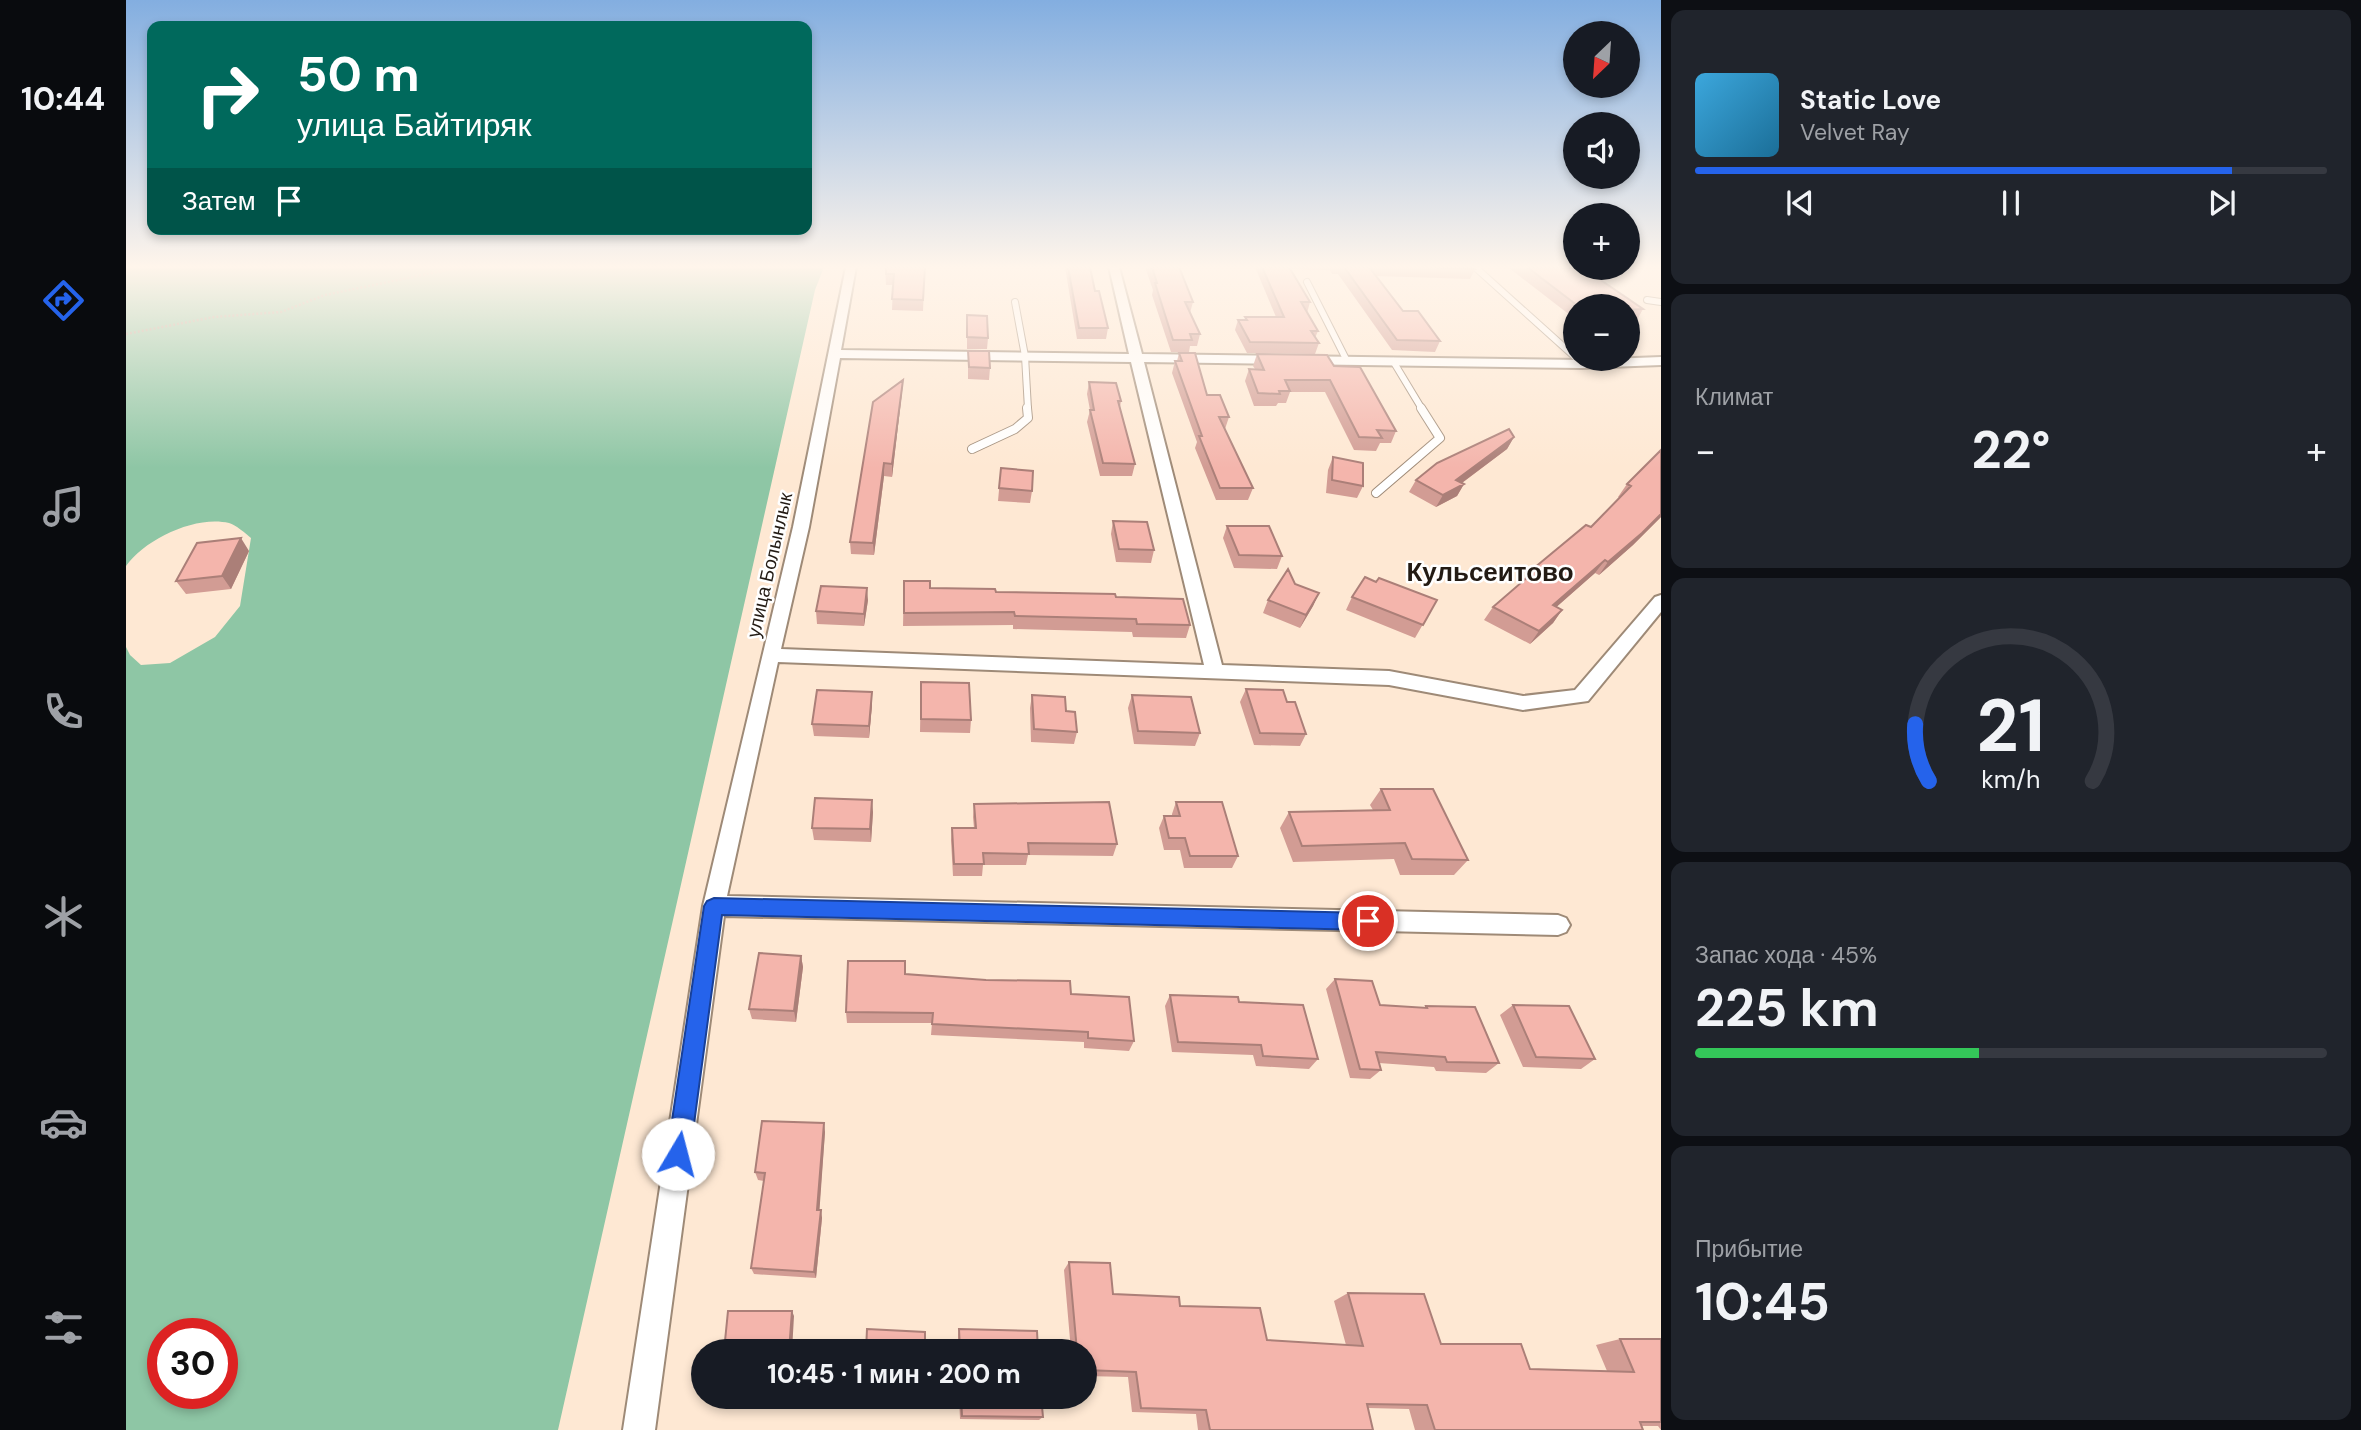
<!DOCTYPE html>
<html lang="ru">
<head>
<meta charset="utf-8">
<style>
  body { margin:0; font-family:"DM Sans",sans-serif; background:#20242c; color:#f1f3f6; height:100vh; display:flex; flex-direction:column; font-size:26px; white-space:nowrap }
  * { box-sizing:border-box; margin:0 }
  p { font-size:23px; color:#9ea1a6 }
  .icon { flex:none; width:38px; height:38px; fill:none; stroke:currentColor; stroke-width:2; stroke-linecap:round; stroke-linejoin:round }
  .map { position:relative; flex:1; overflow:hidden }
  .side { display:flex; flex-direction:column; gap:10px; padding:10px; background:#0d0f14; width:700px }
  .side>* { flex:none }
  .top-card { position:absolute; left:21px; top:21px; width:665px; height:214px; border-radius:14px; box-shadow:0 4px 10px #0003; background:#00695c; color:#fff; overflow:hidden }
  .needle { width:46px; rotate:205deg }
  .fabs { position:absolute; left:1437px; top:21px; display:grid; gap:14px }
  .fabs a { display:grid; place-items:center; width:77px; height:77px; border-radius:50%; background:#171b24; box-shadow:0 4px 10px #0003; font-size:35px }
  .speed { position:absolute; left:21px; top:1318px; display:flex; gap:14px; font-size:35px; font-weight:700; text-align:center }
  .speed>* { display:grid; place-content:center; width:91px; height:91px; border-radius:50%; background:#171b24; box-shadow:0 4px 10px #0003; line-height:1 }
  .speed .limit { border:10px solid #d22; background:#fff; color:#111 }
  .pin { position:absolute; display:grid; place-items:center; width:60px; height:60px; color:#fff; margin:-30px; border:4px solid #fff; border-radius:50%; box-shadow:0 2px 7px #0007 }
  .me { position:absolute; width:77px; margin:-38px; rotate:8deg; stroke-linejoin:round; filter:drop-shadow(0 0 5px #0008) }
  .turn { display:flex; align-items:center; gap:24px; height:147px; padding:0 35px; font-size:32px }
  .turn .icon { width:91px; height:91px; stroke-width:2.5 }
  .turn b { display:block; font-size:49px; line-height:60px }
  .then { display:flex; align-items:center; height:66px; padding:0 35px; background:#0003; gap:14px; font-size:26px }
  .big { font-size:52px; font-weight:700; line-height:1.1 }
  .side .tile { flex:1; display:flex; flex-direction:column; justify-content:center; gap:10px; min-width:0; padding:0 24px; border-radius:14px; background:#20242c }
  .side .dial { align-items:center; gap:0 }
  .dial svg { height:182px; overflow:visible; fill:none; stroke:#363941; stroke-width:7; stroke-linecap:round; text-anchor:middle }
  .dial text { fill:#f1f3f6; stroke:none }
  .song { display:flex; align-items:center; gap:21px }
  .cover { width:84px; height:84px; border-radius:10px; background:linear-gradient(135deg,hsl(200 70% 55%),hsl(200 70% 35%)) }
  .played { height:7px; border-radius:4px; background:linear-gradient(90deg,#2563eb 85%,#363941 85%) }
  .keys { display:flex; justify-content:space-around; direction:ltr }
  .heat { display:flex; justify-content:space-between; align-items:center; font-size:38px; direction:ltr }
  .charge { height:10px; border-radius:5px; background:linear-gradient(90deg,#34c759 45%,#363941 0) }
  .trip { position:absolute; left:565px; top:1339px; width:406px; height:70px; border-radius:35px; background:#171b24; box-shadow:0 4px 10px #0003; font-weight:700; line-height:70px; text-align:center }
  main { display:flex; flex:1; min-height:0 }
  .tab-bar { display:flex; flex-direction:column; width:126px; justify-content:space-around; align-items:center; background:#090b0e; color:#9ea1a6 }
  .tab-bar .icon { width:49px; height:49px }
  .tab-bar .on { color:#2563eb }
  .tab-bar b { font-size:32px; color:#f1f3f6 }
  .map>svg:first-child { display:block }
  .forest { fill:#8ec6a5; fill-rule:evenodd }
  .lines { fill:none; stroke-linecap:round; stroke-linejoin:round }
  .service-far1-casing { stroke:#9e8a77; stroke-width:8 }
  .service-casing { stroke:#9e8a77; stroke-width:10 }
  .minor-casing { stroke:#9e8a77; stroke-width:4 }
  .path { stroke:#baa898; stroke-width:2.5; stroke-dasharray:2 2; stroke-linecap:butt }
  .service-far1 { stroke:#fff; stroke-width:6 }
  .service { stroke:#fff; stroke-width:8 }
  .minor { fill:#fff; fill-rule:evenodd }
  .wall { fill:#d29c94 }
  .shaded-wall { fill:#ab7f78 }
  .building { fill:#f4b5ac; stroke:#ab7f78; stroke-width:2 }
  .route { fill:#2563eb; stroke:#184099; stroke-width:2 }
  .labels { text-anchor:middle; stroke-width:5; stroke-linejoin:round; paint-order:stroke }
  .street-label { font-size:19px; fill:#231b14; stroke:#fff }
  .district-label { font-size:26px; font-weight:bold; fill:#231b14; stroke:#fff }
</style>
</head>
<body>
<main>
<nav class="tab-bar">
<b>10:44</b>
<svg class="icon on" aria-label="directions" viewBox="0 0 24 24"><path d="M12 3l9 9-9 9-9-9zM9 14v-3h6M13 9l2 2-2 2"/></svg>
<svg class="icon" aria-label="music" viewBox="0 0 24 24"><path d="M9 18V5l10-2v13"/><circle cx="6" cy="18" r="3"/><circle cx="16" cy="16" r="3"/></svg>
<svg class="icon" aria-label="phone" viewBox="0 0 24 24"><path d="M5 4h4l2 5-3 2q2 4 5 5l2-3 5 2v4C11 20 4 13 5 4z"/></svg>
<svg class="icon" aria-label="climate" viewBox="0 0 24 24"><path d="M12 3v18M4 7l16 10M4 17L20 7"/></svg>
<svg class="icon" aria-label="car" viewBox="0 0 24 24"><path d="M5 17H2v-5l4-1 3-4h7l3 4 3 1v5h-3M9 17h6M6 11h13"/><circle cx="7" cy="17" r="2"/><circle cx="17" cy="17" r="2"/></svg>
<svg class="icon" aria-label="filters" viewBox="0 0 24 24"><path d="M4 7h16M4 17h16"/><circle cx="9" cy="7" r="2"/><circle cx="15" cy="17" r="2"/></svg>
</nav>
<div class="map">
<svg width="1535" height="1430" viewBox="0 0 1535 1430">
  <rect width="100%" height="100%" fill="#fee8d3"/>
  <path class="forest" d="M0,267H698L689,290L432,1430H0V647L4,655L15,665L44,663L89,637L114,606L125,538C119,533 110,525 103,523C70,515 19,539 0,566ZM37,1334H96V1393H37Z"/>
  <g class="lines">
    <defs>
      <path id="service-far1" d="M1350,268L1449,357
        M1181,282L1221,361
        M1521,300L1535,302
        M889,302L899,356L902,409
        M1267,361L1296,409"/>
      <path id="service" d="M846,449L889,429L902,418L901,408
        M1250,493L1314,438L1295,408"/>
      <path id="minor" d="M720,267H730L715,350L1003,354L983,267H993L1016,354L1456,360L1535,357V365L1456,368L1018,362L1096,665L1263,671L1397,696L1449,690L1529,597L1535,595V612L1462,701L1397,710L1263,685L652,662L601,896L1432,915L1440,918L1444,925L1440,932L1432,935L598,916L529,1430H497L577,906L667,527ZM714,358L1005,362L1078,665L655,649L683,527Z"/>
    </defs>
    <use href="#service-far1" class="service-far1-casing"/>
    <use href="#service" class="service-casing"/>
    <use href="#minor" class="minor-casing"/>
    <path class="path" d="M0,334L88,317L155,312L199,295L335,267"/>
    <use href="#service-far1" class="service-far1"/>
    <use href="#service" class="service"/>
    <use href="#minor" class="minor"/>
  </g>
  <path class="wall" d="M759,267H799L797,311L766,310L767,285H760Z
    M939,267H964L969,291L982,328L980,339H951Z
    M1019,267H1053L1067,302L1064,313L1074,334L1071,346H1064L1063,352H1045L1026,295L1027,290Z
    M1129,267H1347L1349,269L1344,279L1249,276L1277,311L1314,341L1309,352L1266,350L1212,274H1206L1204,270L1164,269L1184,302L1181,313L1192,331L1189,338L1193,343L1189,354L1121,353L1109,330L1112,320H1119V317H1150Z
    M1383,268H1457L1517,309L1511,320H1502V306H1449V319Z
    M841,315L862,338L861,349H841Z
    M842,351L864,368L863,380L842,379Z
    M1053,353L1081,395L1103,417L1099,429L1127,488L1122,500H1090L1069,448L1071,442L1046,373L1049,361H1051Z
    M1131,354L1208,366L1270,431L1265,443H1254L1250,451L1228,450L1199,392H1164L1160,403H1152L1150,406H1128L1119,381L1123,369H1129L1127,366Z
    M777,380L776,392L766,477L758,476L748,555L725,554L724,542Z
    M963,382L995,401L994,407L1009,464L1006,476H974L961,422L964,410L961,394Z
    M1388,437L1381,449L1336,483L1338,484L1331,496L1310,507L1283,492L1290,480Z
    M1535,450V517L1507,545L1473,575L1469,573L1430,607L1436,610L1427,623L1404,644L1358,620L1367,607L1396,582L1402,573L1465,527L1494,498L1492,497L1501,484Z
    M1207,457L1237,486L1231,498L1200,493L1202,470Z
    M875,468L906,491L904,503L872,501Z
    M987,521L1028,550L1025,563L990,562L985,534Z
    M1101,526L1156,556L1151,569L1108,568L1097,538Z
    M123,551L105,589L60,594L50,581Z
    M778,581L804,588L870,592L990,597L1064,625L1060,638L1007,637L1006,632L887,629V625L777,626Z
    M1250,582L1311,600L1289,638L1220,610L1226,597Z
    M1169,584L1193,593L1187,606L1174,628L1137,613L1142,600Z
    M742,600L738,626L691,624L690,611Z
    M795,682L845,720L844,733L794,732Z
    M1120,689L1161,702L1180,734L1174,746L1128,745L1114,702Z
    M746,692V705L743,738L688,736L686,724Z
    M906,695L940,711L951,732L948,744L905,742L904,708Z
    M1006,695L1074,733L1069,746L1008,744L1002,708Z
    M1255,789L1342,860L1328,875H1274L1268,859L1167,862L1154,828L1163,812L1247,810L1244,805Z
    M1050,802L1112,856L1106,868H1058L1054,850H1038L1033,828L1038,816H1046V814Z
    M848,804L991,844L987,856L902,855L900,865H857L856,876H827L825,840L826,828H848L847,817Z
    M747,812L745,842L688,840L686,828Z
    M675,956L677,967L670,1022L626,1019L623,1009Z
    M779,974L945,994L1008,1041L1003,1051L958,1048V1042L805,1035L806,1023H721L720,1012Z
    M1209,979L1254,1005L1298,1008L1300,1006L1373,1063L1360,1073L1310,1071L1308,1067L1253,1063L1255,1070L1244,1079L1224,1078L1200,989Z
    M1044,995L1113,1002L1192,1059L1183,1069L1130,1066L1127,1055L1046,1052L1039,1006Z
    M1387,1005L1469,1059L1455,1069L1397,1067L1374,1015Z
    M699,1132L693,1210L696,1218L690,1278L628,1274L625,1268L638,1181L632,1180L629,1172Z
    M943,1262L987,1294L1054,1306L1141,1340L1220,1345L1208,1301L1222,1293L1315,1344L1404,1369L1481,1371L1470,1345L1494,1339H1535V1430L1532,1426H1516L1517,1430H1289L1283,1409L1242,1408L1247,1430H1072L1070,1414L1006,1412L1002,1377L959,1376V1351H945L938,1270Z
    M833,1329L912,1351H832V1334Z
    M833,1396H915L917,1417L913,1420L834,1419Z"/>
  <path class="shaded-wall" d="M777,380L776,392L766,477V464Z
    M1388,437L1381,449L1329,488L1338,484L1331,496L1310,507L1317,495L1330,480Z
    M758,463V476L748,555L747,543Z
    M1535,514V517L1507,545L1473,575L1482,562Z
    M115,538L123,551L105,589L96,576Z
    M1479,560L1469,573L1418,618L1427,605Z
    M741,588L742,600L738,626V614Z
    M1193,593L1187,606L1174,628L1180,615Z
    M1436,610L1427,623L1404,644L1413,631Z
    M746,692V705L743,738V726Z
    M746,800L747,812L745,842L744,829Z
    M675,956L677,967L670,1022L668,1011Z
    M698,1123L699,1132L693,1217L691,1210Z
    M695,1210L696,1218L690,1278L688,1272Z
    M666,1311L668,1316L666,1351H663Z"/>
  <path class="building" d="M760,267H799L797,300L766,299L768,274H760Z
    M942,267H964L969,291H973L982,328H953Z
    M1026,267H1053L1067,302H1059L1074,334H1064L1066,340H1047L1029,283H1031Z
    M1136,267H1163L1184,302H1175L1192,331H1185L1193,343L1124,342L1112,320H1121L1119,317H1158Z
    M1218,267H1243L1277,311H1292L1314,341L1271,340Z
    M1302,267H1347L1349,269Z
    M1401,267L1457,268L1517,309L1502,310V306H1452Z
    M841,315L861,316L862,338L841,337Z
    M842,351H863L864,368L843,367Z
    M1053,353H1069L1081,395H1094L1103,417H1093L1127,488H1094L1073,436H1076L1049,361H1056Z
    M1131,354L1201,355L1208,366L1234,367L1270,431L1251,430L1256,438L1233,437L1204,380H1159L1164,391H1153L1154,394L1132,393L1123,369L1138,370Z
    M777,380L766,464L758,463L747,543L724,542L747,402Z
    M963,382L990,383L995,401H992L1009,464L977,463L964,410H968Z
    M1383,429L1388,437L1330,480L1338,484L1317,495L1290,480L1311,463Z
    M1535,450V514L1516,533L1482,562L1479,560L1427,605L1436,610L1413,631L1367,607L1404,575L1402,573L1460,525L1465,527L1505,486L1501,484Z
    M1207,457L1237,463V486L1206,480Z
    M875,468L907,471L906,491L873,488Z
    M987,521L1021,522L1028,550L993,549Z
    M1101,526H1143L1156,556L1113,555Z
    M115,538L96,576L50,581L71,543Z
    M1162,569L1169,584L1193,593L1180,615L1142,600Z
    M1239,577L1250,582L1253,578L1311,600L1297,625L1226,597Z
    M778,581H804V588L869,589L870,592L989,594L990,597L1057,599L1064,625L1011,624L1010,619L889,616L888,612L778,613Z
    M695,586L741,588L738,614L690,611Z
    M795,682L843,683L845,720L795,719Z
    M1120,689L1157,690L1161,702H1169L1180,734L1134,733Z
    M691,690L746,692L743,726L686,724Z
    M906,695L939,697L940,711L949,712L951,732L908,729Z
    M1006,695L1065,697L1074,733L1012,731Z
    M1255,789H1307L1342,860L1286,859L1279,843L1176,846L1163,812L1264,810Z
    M689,798L746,800L744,829L686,828Z
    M983,802L991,844L902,843L903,854L857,853L858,864H828L826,828H850L848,804Z
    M1050,802H1096L1112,856H1064L1059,838H1043L1038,816H1054Z
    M633,953L675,956L668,1011L623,1009Z
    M722,961H779V974L860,980L944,981L945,994L1003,997L1008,1041L962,1038V1032L806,1024L807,1013L720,1012Z
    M1209,979L1246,981L1254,1005L1301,1008L1300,1006L1349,1007L1373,1063L1321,1062L1319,1057L1250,1052L1255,1070L1234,1069Z
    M1044,995L1112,997L1113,1002L1177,1005L1192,1059L1137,1056L1135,1045L1052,1042Z
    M1387,1005L1443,1006L1469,1059L1410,1057Z
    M636,1121L698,1123L691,1210H695L688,1272L625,1268L639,1173L629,1172Z
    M943,1262L984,1263L987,1294L1053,1297L1054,1306L1134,1308L1141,1340L1237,1346L1222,1293L1298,1294L1315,1344H1395L1404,1369L1508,1372L1494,1339H1535V1422H1514L1517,1430H1309L1301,1405L1241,1404L1247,1430H1084L1080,1410L1015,1408L1010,1372L959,1370V1351H951Z
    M602,1311H666L663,1351H598Z
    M741,1329L799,1332V1351H740Z
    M833,1329L911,1331L912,1351H834Z
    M835,1396H915L917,1417L836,1416Z"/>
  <linearGradient id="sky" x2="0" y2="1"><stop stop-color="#83aee0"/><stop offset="0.57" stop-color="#fff5eb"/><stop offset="1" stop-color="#fff5eb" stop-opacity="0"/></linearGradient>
  <rect width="1535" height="468" fill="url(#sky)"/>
  <path class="route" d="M588,898L1242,913L1248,915L1251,921L1248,927L1242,930L596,915L564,1154L561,1163L552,1166L544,1163L541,1154L578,906L581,901Z"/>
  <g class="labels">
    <g class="street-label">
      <text transform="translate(643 565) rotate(-77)" y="7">улица Болынлык</text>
    </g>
    <g class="district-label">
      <text x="1364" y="581">Кульсеитово</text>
    </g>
  </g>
</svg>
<div class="fabs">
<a><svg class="needle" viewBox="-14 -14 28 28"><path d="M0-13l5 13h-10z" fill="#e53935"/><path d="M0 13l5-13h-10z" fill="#9ea1a6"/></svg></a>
<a><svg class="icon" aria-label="sound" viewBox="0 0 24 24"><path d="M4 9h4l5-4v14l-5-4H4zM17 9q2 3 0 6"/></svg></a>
<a>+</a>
<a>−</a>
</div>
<div class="speed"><div class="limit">30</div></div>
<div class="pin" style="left:1242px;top:921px;background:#d93025"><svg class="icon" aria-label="arrive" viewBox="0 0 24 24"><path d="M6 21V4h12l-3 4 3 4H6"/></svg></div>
<svg class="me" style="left:552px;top:1154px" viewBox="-20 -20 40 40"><circle r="19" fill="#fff"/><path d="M0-13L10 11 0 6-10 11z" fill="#2563eb"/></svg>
<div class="trip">10:45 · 1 мин · 200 m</div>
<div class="top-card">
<div class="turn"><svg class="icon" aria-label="right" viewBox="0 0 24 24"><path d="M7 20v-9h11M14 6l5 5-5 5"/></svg><div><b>50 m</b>улица Байтиряк</div></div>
<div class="then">Затем<svg class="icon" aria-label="arrive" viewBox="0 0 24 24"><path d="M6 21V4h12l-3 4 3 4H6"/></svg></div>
</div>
</div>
<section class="side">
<div class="tile">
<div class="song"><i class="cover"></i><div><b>Static Love</b><p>Velvet Ray</p></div></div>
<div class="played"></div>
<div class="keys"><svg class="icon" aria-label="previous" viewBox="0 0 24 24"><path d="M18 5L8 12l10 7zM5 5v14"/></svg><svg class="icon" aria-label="pause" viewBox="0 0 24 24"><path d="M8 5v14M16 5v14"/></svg><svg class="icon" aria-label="next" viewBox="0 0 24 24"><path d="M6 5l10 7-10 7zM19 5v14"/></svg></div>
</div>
<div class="tile"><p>Климат</p>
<div class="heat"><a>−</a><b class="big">22°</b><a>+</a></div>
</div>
<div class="tile dial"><svg viewBox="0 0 100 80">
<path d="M14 69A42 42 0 1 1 86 69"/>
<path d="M14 69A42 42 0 0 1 8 44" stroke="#2563eb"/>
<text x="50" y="56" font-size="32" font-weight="700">21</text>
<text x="50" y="72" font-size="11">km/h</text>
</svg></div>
<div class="tile"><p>Запас хода · 45%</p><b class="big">225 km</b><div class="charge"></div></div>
<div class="tile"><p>Прибытие</p><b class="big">10:45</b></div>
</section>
</main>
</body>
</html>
